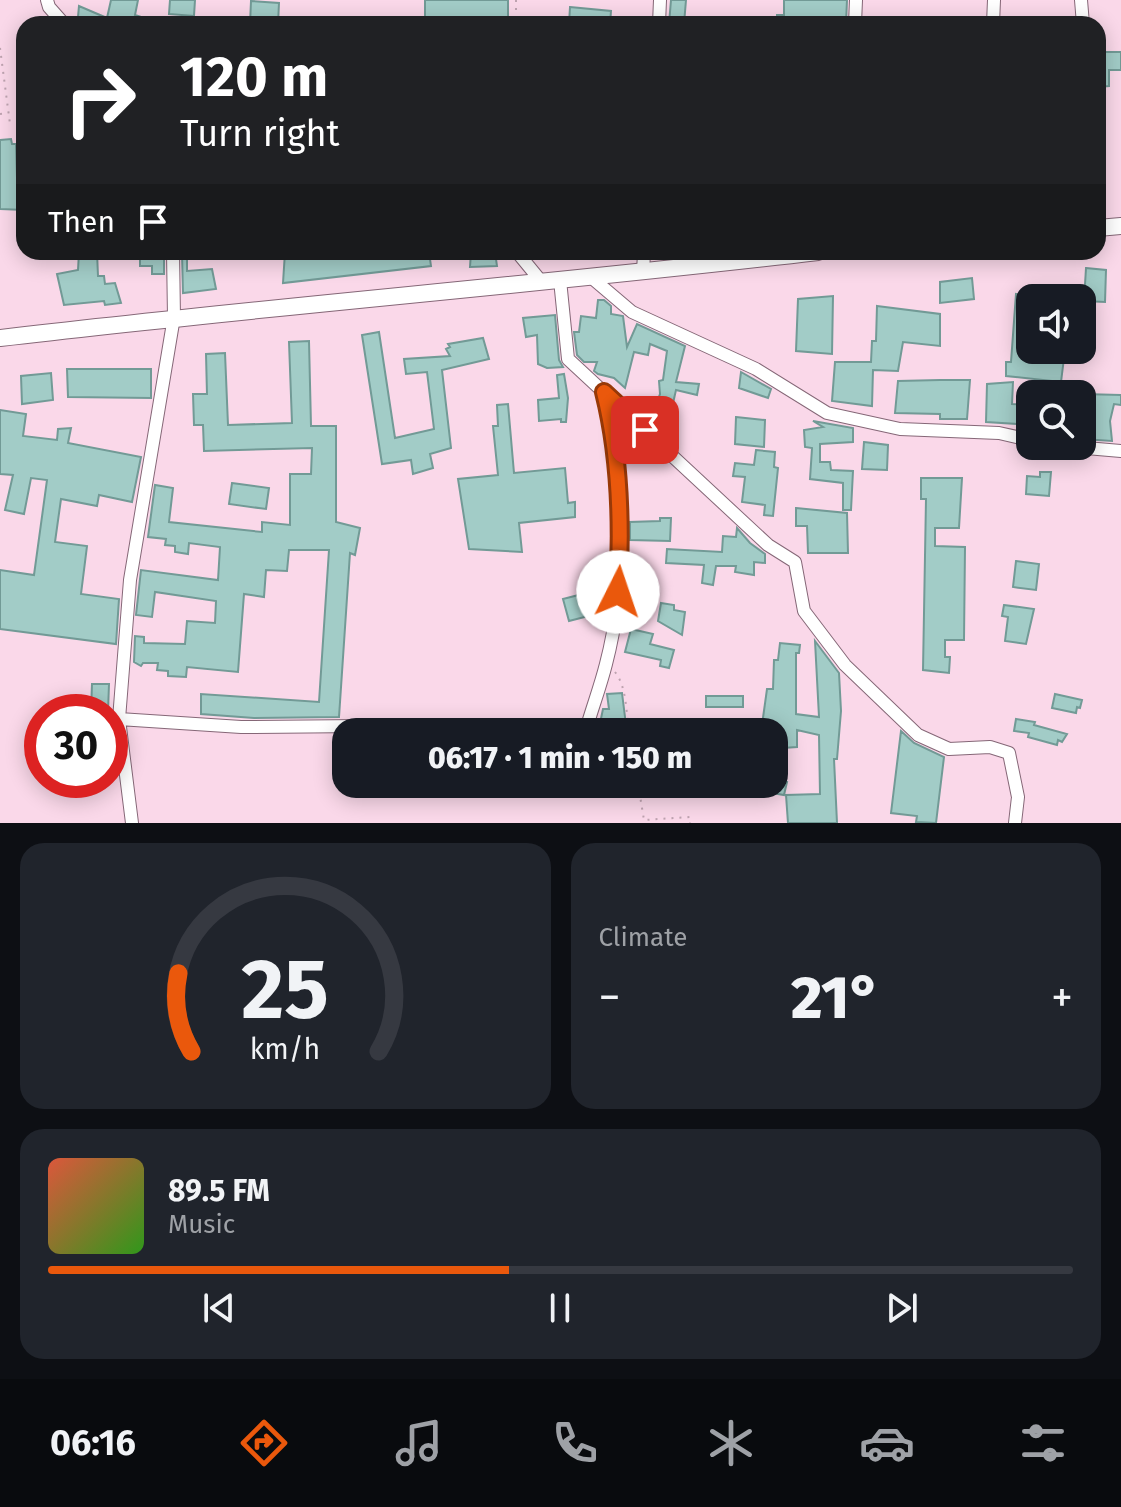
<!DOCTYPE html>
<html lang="en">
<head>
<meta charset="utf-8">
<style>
  body { margin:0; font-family:"Fira Sans",sans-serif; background:#20242c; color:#f1f3f6; height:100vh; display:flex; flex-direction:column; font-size:30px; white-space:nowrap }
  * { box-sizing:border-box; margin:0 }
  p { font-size:26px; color:#9ea1a6 }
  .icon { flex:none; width:44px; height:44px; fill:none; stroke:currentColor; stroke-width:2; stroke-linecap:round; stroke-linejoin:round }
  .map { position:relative; height:823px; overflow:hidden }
  .sheet { display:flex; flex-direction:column; gap:20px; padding:20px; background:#0d0f14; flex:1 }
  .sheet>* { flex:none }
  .top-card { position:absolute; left:16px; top:16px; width:1090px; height:244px; border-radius:24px; box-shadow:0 4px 20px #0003; background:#202124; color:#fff; overflow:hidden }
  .controls { position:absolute; left:1016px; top:284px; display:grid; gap:16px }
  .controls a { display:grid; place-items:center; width:80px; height:80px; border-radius:16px; background:#171b24; box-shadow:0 4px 20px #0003; font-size:40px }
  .speed { position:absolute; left:24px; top:694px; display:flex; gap:16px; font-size:40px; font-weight:700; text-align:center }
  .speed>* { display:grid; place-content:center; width:104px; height:104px; border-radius:50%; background:#171b24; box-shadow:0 4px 20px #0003; line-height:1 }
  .speed .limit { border:12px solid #d22; background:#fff; color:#111 }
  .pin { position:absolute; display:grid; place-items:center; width:68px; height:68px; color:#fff; margin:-34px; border-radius:16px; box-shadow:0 4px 12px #0006 }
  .me { position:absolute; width:88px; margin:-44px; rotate:4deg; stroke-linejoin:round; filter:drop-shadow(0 0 6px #0008) }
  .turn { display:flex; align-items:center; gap:28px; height:168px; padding:0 32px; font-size:36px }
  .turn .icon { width:104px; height:104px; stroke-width:2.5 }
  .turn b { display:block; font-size:56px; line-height:68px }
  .then { display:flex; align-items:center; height:76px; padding:0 32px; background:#0003; gap:16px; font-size:30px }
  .big { font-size:60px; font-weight:800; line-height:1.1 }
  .sheet .card { flex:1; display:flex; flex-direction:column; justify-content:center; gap:12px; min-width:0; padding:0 28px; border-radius:24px; background:#20242c }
  .sheet .dial { align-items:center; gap:0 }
  .dial svg { height:208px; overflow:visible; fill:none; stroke:#363941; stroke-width:7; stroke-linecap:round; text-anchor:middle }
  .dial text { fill:#f1f3f6; stroke:none }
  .song { display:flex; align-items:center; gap:24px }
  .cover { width:96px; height:96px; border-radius:12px; background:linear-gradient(135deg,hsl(10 70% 55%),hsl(110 70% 35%)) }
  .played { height:8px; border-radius:4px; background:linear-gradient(90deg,#ea580c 45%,#363941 45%) }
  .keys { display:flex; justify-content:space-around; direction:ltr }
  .heat { display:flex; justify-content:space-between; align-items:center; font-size:44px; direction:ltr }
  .sheet .tiles { flex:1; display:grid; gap:20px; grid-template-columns:1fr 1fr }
  .card:last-child { grid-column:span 2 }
  .trip { position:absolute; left:332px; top:718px; width:456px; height:80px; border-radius:24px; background:#171b24; box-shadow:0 4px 20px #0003; font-weight:800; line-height:80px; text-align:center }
  .menu { display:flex; height:128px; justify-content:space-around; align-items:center; background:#090b0e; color:#9ea1a6 }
  .menu .icon { width:56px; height:56px }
  .menu .active { color:#ea580c }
  .menu b { font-size:36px; color:#f1f3f6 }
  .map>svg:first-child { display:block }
  .building { fill:#a2ccc7; stroke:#729a96; stroke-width:2 }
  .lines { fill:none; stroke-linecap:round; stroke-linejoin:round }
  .minor-casing { stroke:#856777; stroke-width:14 }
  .secondary-casing { stroke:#856777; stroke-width:18 }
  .path { stroke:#bea3b0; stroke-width:2; stroke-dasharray:2 6; stroke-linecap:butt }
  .minor { stroke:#fff; stroke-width:12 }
  .secondary { stroke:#fff; stroke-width:16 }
  .route-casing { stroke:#983908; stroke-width:20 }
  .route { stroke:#ea580c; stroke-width:14 }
</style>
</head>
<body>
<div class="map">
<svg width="1121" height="823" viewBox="0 0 1121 823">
  <rect width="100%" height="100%" fill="#fad8e9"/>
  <path class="building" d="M111,0H138L135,15L157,22L156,24H87L89,19L78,17L79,6L107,18Z
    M170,0H195L194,16L169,14Z
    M425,0H508V24H425Z
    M671,0H686L684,24H669Z
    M784,0H847L846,24H777V15H784Z
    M251,1L279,3L278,24H250Z
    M570,7L611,11L610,24H569Z
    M1098,52H1121V70H1109V86L1098,87Z
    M11,139L12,144H16L17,178H24V210L0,209V140Z
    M79,252H97L98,276H104L105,284L115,283L121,303L105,305L104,301L64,305L57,274L78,270Z
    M140,252H159L160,255H164V274H152V266H140Z
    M285,252H429L431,266L283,283Z
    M471,252H495L497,266L470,267Z
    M182,254H187V271L212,269L216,289L183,293Z
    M1086,268L1106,270L1105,302L1084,301Z
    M972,278L974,299L940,303V282Z
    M1016,294L1030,296V350H1065L1061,382L1006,376V362H1011Z
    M833,296L832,354L796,351L798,299Z
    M598,300H604L611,306V314L623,316L627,347L637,324L685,346L676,382L699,384L697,395L676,390L671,412L650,413L652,404H656L660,394L659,381L663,380L667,351L650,344L648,355L634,352L625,388L614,378L598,374L594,371L597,362H584L577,355L574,332H579L581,316L596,318Z
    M877,306L940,314V346L903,342L898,371L873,370L872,406L832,401L835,362H871L872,341H876Z
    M555,315L559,360L563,367L547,368L538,364L537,335L526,337L523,318Z
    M379,332L395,438L434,429L427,372L406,374L404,359L450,356L446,349L450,347L448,344L483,338L489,359L442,370L451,448L430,454L433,468L413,474L411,460L382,464L362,335Z
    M309,341L311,426H336V522L360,528L355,555L350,553L339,717L254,718L201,714V694L319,702L329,550H289L287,571L266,570L264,597L244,594L238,672L187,667L186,677L168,676V671L157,670L158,663H143L141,666L134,662L135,636L144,637V643L185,644L187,621L215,623L216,601L155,592L152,617L136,615L141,570L218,580L220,547L189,543L188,554L175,552V546L165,545L166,539L148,537L155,485L173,488L169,522L262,532V522L290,525V474H311L312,448L204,451L203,425H194L193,394H207L206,354L225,353L228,425L292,423L289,342Z
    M67,369H151V398L68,397Z
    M741,372L771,389L768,398L739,388Z
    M51,373L53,400L22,404L21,376Z
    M564,374L568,398L566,422H561V419L539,421L538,400L559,398L557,375Z
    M940,380H970L967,419H940V414L895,413L898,381Z
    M1013,382L1012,404L1030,405V426L1017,428V424L986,422L987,384Z
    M1082,394L1121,395V405L1114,404L1110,421L1112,441L1082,439Z
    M508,404L514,473L565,468L568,503L575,502V517L519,523L522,552L469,549L458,479L498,475L493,426H498L497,405Z
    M0,410L26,414L23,436L57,440L58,429L71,428L68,443L141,457L132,502L99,495L97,506L61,499L55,542L87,546L81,594L119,599L116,644L0,629V570L34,575L47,480L31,478L24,514L5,510L13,475L0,474Z
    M736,417L765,420L764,447L735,444Z
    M813,421L853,428V442L820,444V462H830L831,470L853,471L851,510H843V483L810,479L812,448L805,447L804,430L823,427Z
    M864,442L888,445L887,470L862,469Z
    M756,450L775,452L774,467L778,468L773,516L764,515L765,505L742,502L745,477L733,476L735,463L754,465Z
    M1040,472H1051L1049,496L1026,494L1027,476L1040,477Z
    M921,478H962L959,528H935V546L965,547L964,640H945V657H950L949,673L923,670L926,499H921Z
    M232,483L269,488L266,509L229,504Z
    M796,508L847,513L848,553H808L807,526H796Z
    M660,518H671L670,541L630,540V522L660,521Z
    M737,528L750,543L765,554V563L754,562V575L735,572L736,566H716L713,585L702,583L704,565L666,563L667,549L722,552L723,536L736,537Z
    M1016,561L1039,564L1036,590L1013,587Z
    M594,591L600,613L569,621L563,599Z
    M661,603L674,605V610L685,612L682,635L658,621Z
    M1004,605L1034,609L1026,644L1005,641L1008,617L1002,616Z
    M631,629L653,634L650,644L674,650L669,668L660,666L661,660L625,652Z
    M815,641L839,673L841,711L837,759H834L837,823H788L786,795L820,794L819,735L797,730V747L783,748L782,728L762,725L767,689H773L774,660H778L780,643L800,645L799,653H796V714L819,717Z
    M92,684H109L108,712H91Z
    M622,693L626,725L599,728L603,709H609L607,694Z
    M1055,694L1082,700L1080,708L1077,707L1076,713L1052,708Z
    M706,696H743V707H706Z
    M1016,719L1035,722L1034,725L1067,734L1062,742L1058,740L1057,745L1028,737L1029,733L1014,731Z
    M901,731L914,743L944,757L936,823L916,822L917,816L891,813Z
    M774,779L787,782L784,795L749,789L750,784H774Z"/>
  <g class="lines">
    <defs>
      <path id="minor" d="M47,0L49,7L64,24
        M1081,0L1083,24
        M659,24L660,0
        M855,24L856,0
        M993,24L994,0
        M517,252L540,280
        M643,273L644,252
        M592,278L632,312L756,369L827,413L900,429L999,433L1030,440
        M560,280L568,359L768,545L795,562L804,611L845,665L918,735L949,749L990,747L1009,753L1018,797L1015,823
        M1063,446L1121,451
        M119,719L241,727L362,726L453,732
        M588,723C594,703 601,684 606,664C628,580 625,475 604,392
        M132,823L119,719L130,580L174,317L173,252"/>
      <path id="secondary" d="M1098,228L1121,226
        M0,338C272,306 546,284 818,252"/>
    </defs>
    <use href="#minor" class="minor-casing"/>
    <use href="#secondary" class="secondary-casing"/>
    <path class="path" d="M516,0V24
      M0,48L10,124
      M0,114L8,113
      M615,672C627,687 626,713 629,732
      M638,784L644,820L690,817V823"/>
    <use href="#minor" class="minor"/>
    <use href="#secondary" class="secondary"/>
  </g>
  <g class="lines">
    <defs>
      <path id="route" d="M618,592C622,525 620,456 604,392L645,430"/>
    </defs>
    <use href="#route" class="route-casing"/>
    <use href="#route" class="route"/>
  </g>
</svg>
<div class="controls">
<a><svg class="icon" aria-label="sound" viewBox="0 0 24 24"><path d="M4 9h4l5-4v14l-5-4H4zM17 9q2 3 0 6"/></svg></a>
<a><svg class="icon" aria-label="search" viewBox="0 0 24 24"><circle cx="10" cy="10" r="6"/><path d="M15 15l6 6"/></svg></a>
</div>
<div class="speed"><div class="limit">30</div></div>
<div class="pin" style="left:645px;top:430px;background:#d93025"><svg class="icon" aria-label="arrive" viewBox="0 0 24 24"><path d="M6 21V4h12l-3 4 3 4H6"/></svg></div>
<svg class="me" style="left:618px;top:592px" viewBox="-20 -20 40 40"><circle r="19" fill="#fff"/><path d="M0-13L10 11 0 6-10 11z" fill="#ea580c"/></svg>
<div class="trip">06:17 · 1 min · 150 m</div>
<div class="top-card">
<div class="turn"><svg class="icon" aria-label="right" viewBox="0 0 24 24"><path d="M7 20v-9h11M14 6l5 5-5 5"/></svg><div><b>120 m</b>Turn right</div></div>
<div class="then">Then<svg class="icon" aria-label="arrive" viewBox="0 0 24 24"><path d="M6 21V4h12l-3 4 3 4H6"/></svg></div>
</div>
</div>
<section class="sheet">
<div class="tiles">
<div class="card dial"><svg viewBox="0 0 100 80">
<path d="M14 69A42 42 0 1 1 86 69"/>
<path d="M14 69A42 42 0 0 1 9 39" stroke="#ea580c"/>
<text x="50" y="56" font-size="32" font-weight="700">25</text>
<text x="50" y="72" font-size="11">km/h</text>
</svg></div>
<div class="card"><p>Climate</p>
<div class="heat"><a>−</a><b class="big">21°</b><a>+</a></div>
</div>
<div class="card">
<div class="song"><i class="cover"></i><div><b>89.5 FM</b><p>Music</p></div></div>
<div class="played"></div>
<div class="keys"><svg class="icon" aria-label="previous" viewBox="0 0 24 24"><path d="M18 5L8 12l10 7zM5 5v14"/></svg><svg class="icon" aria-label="pause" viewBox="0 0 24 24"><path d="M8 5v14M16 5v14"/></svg><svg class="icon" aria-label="next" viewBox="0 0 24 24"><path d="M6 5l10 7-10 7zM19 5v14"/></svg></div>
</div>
</div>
</section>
<nav class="menu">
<b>06:16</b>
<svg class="icon active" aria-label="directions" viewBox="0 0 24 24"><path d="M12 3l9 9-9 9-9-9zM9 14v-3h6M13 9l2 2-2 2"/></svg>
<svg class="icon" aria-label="music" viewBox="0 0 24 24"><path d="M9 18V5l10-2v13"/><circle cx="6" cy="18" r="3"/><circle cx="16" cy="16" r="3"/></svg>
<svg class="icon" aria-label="phone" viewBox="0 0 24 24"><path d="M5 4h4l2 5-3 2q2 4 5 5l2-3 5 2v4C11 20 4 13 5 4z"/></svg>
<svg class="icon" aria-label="climate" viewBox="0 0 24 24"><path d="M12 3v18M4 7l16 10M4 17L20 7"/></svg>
<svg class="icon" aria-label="car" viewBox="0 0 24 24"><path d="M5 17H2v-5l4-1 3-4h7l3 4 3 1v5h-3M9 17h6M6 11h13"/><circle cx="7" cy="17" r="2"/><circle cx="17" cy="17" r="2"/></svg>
<svg class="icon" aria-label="filters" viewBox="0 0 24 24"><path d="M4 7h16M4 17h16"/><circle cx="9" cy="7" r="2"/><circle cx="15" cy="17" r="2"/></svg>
</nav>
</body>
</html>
